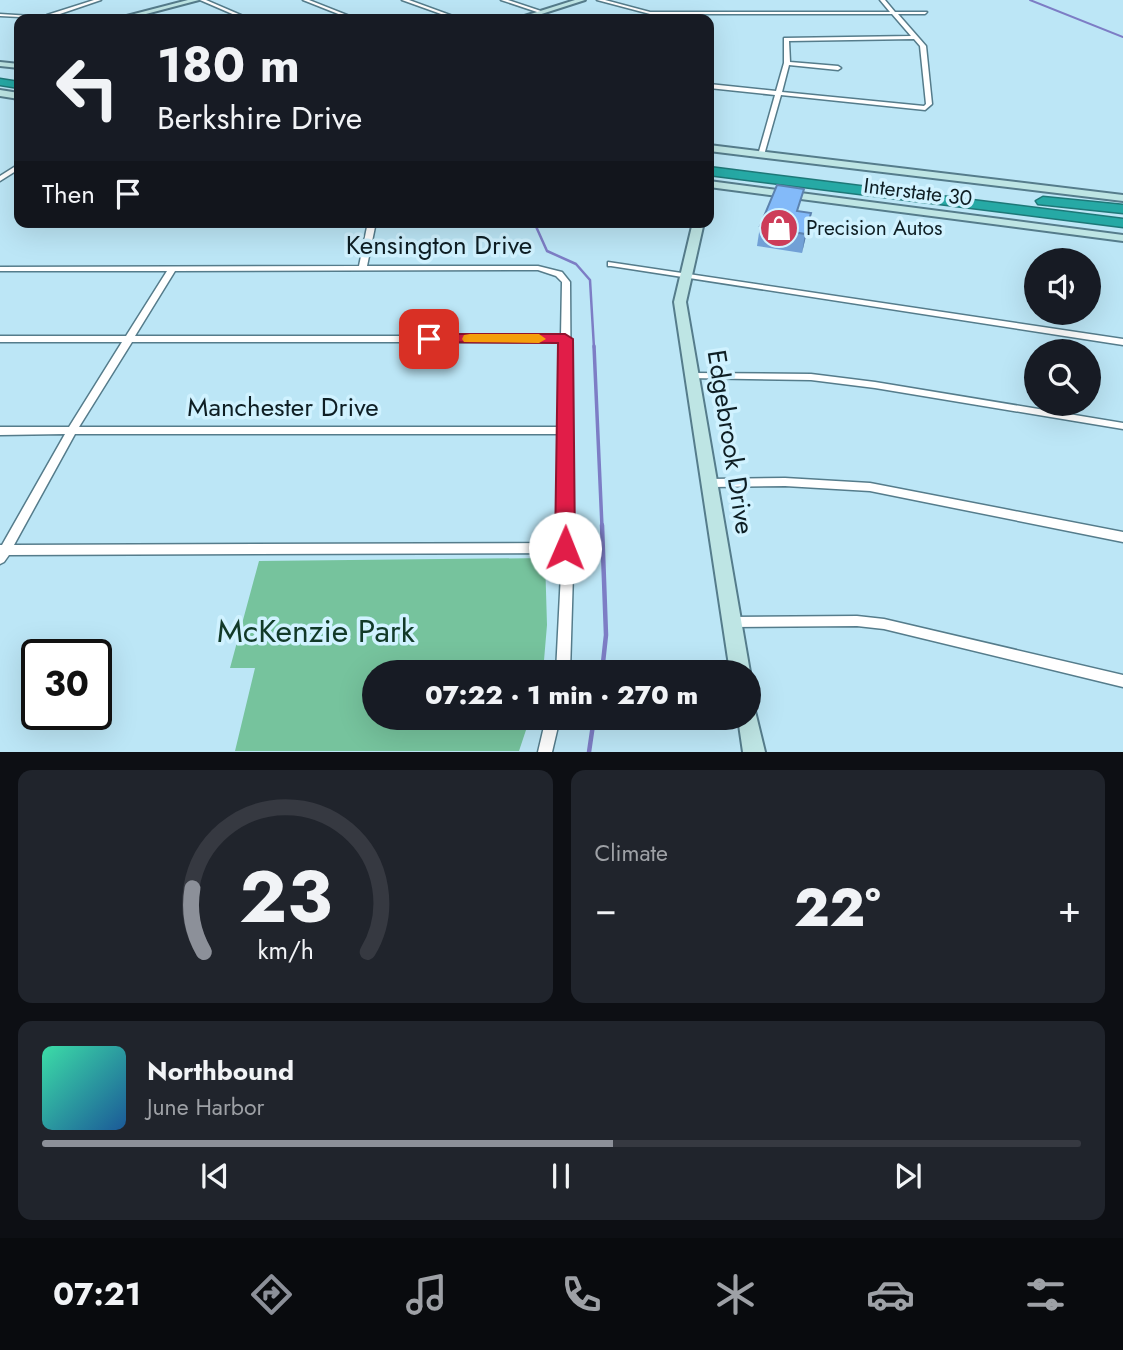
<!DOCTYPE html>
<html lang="en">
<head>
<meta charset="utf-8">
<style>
  body { margin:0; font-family:Jost,sans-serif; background:#20242c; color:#f1f3f6; height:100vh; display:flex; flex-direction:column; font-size:26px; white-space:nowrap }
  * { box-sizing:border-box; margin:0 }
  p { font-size:23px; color:#9ea1a6 }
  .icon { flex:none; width:38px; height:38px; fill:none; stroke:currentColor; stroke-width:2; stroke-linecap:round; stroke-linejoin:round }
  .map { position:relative; height:752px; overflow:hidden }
  .side { display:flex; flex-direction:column; gap:18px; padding:18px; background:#0d0f14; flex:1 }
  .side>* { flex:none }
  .top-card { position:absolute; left:14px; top:14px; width:700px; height:214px; border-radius:14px; box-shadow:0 7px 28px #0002; background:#171b24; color:#f1f3f6; overflow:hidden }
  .controls { position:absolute; left:1024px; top:248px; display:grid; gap:14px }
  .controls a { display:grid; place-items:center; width:77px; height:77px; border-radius:50%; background:#171b24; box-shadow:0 7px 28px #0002; font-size:35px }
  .speed { position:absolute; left:21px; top:639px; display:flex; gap:14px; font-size:35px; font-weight:700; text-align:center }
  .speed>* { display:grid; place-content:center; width:91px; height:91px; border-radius:50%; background:#171b24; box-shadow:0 7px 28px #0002; line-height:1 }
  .speed .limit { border:4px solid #111; border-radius:10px; background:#fff; color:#111 }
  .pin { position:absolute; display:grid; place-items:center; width:60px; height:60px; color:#fff; margin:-30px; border-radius:14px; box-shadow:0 4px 10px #0006 }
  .me { position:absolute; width:77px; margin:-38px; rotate:1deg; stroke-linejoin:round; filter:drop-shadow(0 0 5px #0008) }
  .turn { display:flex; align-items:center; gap:24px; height:147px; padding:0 28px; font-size:32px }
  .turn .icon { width:91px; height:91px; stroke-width:2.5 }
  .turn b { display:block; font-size:49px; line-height:60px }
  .then { display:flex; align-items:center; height:66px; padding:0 28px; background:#0003; gap:14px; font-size:26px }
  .big { font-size:52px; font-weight:800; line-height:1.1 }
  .side .card { flex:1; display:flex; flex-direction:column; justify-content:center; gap:10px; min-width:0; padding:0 24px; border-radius:14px; background:#20242c }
  .side .dial { align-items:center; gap:0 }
  .dial svg { height:182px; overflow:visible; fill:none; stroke:#363941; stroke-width:7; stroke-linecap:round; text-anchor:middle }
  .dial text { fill:#f1f3f6; stroke:none }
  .song { display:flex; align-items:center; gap:21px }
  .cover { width:84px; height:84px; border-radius:10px; background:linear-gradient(135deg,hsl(160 70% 55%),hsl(210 70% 35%)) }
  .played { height:7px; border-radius:4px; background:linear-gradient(90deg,#8c9099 55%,#363941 55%) }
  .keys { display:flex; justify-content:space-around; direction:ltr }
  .heat { display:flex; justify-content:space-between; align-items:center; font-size:38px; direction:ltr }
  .side .tiles { flex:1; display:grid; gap:18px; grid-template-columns:1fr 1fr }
  .card:last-child { grid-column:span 2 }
  .trip { position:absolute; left:362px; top:660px; width:399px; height:70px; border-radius:35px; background:#171b24; box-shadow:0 7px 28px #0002; font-weight:800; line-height:70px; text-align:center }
  .menu { display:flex; height:112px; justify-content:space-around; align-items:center; background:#090b0e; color:#9ea1a6 }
  .menu .icon { width:49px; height:49px }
  .menu .selected { color:#8c9099 }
  .menu b { font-size:32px; color:#f1f3f6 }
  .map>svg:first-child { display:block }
  .green { fill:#76c39d }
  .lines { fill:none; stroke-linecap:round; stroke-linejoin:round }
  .stream-far3 { stroke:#7d7dc5; stroke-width:2 }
  .stream-far2 { stroke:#7d7dc5; stroke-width:2.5 }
  .stream-far1 { stroke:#7d7dc5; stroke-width:3.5 }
  .stream { stroke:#7d7dc5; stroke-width:4.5 }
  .street-casing { stroke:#557c8b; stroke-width:3 }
  .secondary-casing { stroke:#557c8b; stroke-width:4 }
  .highway-casing { stroke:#1e7878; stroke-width:3 }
  .street { fill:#fff; fill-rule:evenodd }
  .secondary { fill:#bee5e4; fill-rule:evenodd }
  .highway { fill:#26a9a5; fill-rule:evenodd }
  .wall { fill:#71a0d6 }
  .shaded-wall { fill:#5c82ae }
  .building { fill:#83baf9; stroke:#5c82ae; stroke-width:2 }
  .route { fill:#e11d48; stroke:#92132f; stroke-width:2 }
  .slow { fill:#f59e0b }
  .labels { text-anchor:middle; stroke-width:7; stroke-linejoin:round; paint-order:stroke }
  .far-street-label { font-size:21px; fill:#0e1e24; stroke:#d0f2ff }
  .far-poi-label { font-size:21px; fill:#0e1e24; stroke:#d0f2ff; text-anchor:start }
  .street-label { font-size:26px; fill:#0e1e24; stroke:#d0f2ff }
  .near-park-label { font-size:32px; fill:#123a28; stroke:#d0f2ff }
</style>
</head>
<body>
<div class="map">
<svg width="1123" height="752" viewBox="0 0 1123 752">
  <rect width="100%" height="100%" fill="#bce6f6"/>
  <path class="green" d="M545,558L547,625L543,672H374V718H530L519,751H235L255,668H230L259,561Z"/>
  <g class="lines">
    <path class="stream-far3" d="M1030,0L1123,37"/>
    <path class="stream-far2" d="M534,222L547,251L576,264L590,280L594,348"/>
    <path class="stream-far1" d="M594,346L602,527"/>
    <path class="stream" d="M602,525L606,635L602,672
      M589,752L594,718"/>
    <defs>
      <path id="street" d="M94,0H101L51,17L61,19L0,16V14L47,17V15Z
        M200,0H206L250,19H244Z
        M303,0H309L357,19H351Z
        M402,0H409L461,19H455Z
        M501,0H508L544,12L540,13Z
        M597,0H605L650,12H890L880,0H885L895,12H927L925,14H898L926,46L932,104L925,110L781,95L764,155L759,156L758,155L775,95L709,88V84L776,91L784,63V38L911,36L892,14H650ZM914,39L920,46L926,104L924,106L782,92L789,65L838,70L841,68L838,66L790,62L789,41Z
        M19,164V169L0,181V176Z
        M368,222H376L367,266H538L562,272L570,282L571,428L572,430L571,432V548L573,573L570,672H556L561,573L559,553L9,555L4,562L0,564V545H2L65,434L0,435V427H69L122,342H0V336H126L167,271H0V267L359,266ZM538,270L556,276L562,282L561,336H135L175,271ZM132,342H561L560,427H79ZM75,434H560L559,543L14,545Z
        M608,262L1123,339V345L611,266H608Z
        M691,373L811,374L875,382L1123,423V429L875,388L811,380L688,378L686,376L688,374Z
        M785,478L870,483L1123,532V542L870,491L785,486L711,487L707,486L705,483L707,480L711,479Z
        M857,616L884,619L1123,675V687L884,629L857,626L731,627L726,626L725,622L726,618L731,617Z
        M546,718H560L552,752H538Z"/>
      <path id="secondary" d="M188,0H199L127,19H115Z
        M575,0H585L526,19H515Z
        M0,62L19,64V68L0,66Z
        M0,90L19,93V99L0,96Z
        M709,145L1123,195V201L709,151Z
        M709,181L1123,235V241L709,187Z
        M693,222H704L686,302L750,672L749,674V672H730L674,302Z
        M749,709L755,711L765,752H743L738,718H749Z"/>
      <path id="highway" d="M0,79L19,82V88L0,85Z
        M709,167L1123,219V227L709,175Z
        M1043,197L1123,205V213L1038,204L1036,201Z"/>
    </defs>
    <use href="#street" class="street-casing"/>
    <use href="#secondary" class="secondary-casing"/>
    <use href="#highway" class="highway-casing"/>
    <use href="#street" class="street"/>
    <use href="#secondary" class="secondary"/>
    <use href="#highway" class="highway"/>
  </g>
  <path class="wall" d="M799,211L811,213L802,253L757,246L760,226Z"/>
  <path class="shaded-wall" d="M811,213L807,232L802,253L805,234Z"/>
  <path class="building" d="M777,185L804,189L797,211L811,213L805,234L760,226Z"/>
  <path class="route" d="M429,334H565L573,339L575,548L572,554L565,556L558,554L555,548L558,343L424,342L422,339Z"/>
  <path class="slow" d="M470,334H539L546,339L539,343L464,342L462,339L464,335Z"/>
  <defs>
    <symbol id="shop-disc" viewBox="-11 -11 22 22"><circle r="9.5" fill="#cd3d59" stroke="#d0f2ff"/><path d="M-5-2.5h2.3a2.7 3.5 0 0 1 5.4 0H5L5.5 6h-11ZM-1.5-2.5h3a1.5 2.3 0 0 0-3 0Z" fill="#fff"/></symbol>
  </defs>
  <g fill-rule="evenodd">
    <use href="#shop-disc" x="757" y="206" width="44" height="44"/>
  </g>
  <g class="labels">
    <g class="far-street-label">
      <text transform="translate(918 192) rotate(7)" y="7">Interstate 30</text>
    </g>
    <g class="far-poi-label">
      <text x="806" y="235">Precision Autos</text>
    </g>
    <g class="street-label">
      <text x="439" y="254">Kensington Drive</text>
      <text x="283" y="416">Manchester Drive</text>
      <text transform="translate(731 442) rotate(81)" y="9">Edgebrook Drive</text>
    </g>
    <g class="near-park-label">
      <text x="316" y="642">McKenzie Park</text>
    </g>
  </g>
</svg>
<div class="controls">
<a><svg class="icon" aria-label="sound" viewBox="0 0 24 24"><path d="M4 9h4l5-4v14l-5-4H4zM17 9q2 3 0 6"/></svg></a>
<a><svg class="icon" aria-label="search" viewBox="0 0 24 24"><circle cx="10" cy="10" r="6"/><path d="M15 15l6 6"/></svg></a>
</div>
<div class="speed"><div class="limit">30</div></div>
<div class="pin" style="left:429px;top:339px;background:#d93025"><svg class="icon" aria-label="arrive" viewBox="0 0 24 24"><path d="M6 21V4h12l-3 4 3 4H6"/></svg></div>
<svg class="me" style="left:565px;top:548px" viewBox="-20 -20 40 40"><circle r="19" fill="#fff"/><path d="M0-13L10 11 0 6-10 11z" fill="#e11d48"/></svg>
<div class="trip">07:22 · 1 min · 270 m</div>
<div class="top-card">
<div class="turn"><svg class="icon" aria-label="left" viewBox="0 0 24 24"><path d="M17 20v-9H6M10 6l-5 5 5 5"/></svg><div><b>180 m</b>Berkshire Drive</div></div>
<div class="then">Then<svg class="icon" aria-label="arrive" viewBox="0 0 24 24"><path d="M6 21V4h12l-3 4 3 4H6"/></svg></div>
</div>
</div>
<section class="side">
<div class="tiles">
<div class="card dial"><svg viewBox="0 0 100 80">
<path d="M14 69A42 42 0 1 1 86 69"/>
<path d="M14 69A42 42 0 0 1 9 41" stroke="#8c9099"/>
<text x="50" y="56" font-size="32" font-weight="700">23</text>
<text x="50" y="72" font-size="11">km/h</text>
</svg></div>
<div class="card"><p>Climate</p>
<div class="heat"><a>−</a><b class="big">22°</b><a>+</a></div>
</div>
<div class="card">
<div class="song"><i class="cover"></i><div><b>Northbound</b><p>June Harbor</p></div></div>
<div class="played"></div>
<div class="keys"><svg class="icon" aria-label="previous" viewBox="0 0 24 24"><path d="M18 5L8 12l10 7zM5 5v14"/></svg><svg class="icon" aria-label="pause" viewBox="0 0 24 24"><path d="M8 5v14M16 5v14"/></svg><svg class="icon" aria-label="next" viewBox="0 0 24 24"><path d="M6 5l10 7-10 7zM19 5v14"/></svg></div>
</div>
</div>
</section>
<nav class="menu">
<b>07:21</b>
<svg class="icon selected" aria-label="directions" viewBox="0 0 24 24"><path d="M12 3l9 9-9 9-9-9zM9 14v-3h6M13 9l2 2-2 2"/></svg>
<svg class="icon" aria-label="music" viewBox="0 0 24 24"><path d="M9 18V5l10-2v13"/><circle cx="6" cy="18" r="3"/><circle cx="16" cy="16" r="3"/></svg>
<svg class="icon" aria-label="phone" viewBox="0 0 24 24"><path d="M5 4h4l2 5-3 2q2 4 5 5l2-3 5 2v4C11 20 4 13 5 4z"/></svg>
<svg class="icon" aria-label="climate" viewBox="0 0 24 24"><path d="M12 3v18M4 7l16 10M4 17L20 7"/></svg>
<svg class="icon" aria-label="car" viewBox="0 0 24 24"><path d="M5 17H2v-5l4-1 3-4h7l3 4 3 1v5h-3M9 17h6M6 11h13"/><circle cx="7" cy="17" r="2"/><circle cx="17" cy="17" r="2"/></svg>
<svg class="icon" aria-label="filters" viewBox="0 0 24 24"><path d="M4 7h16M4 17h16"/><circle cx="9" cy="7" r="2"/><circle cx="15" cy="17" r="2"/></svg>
</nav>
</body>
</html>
